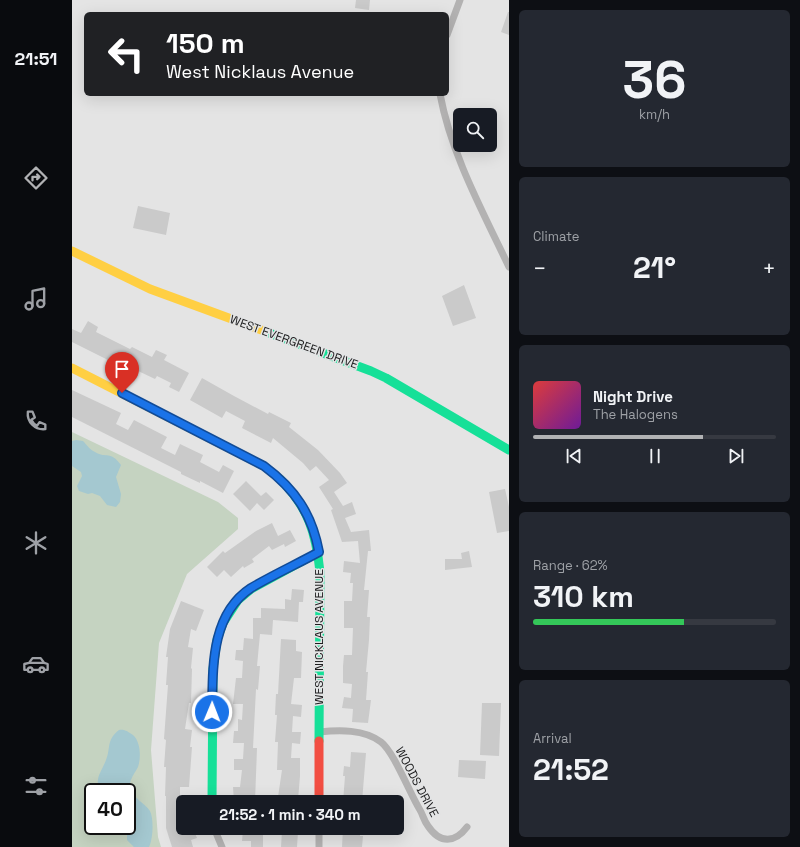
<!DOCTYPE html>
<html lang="en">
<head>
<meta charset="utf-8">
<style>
  body { margin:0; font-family:"Space Grotesk",sans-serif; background:#242831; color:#f1f3f6; height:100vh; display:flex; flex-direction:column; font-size:15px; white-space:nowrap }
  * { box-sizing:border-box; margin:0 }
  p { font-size:13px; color:#9ea1a6 }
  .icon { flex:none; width:22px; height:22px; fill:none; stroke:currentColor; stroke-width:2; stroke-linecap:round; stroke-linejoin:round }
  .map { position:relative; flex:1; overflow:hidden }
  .sheet { display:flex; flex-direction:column; gap:10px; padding:10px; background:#0d0f14; width:291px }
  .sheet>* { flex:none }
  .banner { position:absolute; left:12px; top:12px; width:365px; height:84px; border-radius:6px; box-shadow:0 4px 16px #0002; background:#202124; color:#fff; overflow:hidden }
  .buttons { position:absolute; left:381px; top:108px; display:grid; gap:8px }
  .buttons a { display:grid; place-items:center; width:44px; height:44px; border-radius:6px; background:#171b24; box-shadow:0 4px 16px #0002; font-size:20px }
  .speed { position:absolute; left:12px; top:783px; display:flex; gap:8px; font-size:20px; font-weight:700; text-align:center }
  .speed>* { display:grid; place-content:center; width:52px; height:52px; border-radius:50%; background:#171b24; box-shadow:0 4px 16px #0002; line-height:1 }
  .speed .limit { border:2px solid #111; border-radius:6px; background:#fff; color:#111 }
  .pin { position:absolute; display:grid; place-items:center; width:34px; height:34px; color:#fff; margin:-41px -17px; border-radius:50% 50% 50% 0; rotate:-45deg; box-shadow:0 0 4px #0007 }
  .pin .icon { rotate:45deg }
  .me { position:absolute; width:44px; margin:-22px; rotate:1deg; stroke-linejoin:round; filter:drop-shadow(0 0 3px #0008) }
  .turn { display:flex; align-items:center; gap:14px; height:84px; padding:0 16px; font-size:18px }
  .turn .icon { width:52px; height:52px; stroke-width:2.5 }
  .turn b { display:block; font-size:28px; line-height:34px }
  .big { font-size:30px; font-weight:700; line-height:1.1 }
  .sheet .card { flex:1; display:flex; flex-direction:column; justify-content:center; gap:6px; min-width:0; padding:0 14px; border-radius:6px; background:#242831 }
  .sheet .dial { align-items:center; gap:0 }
  .dial b { font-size:52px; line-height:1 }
  .song { display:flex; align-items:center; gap:12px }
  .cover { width:48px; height:48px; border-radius:6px; background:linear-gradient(135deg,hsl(0 70% 55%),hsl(280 70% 35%)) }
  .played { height:4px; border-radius:2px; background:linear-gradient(90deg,#b1b2b4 70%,#363941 70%) }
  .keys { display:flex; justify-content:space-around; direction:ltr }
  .heat { display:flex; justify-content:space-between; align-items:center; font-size:22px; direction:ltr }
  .charge { height:6px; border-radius:3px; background:linear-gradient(90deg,#34c759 62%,#363941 0) }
  .trip { position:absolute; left:104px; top:795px; width:228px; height:40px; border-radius:6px; background:#171b24; box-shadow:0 4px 16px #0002; font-weight:700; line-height:40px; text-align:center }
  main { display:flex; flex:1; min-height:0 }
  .menu { display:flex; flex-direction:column; width:72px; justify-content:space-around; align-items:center; background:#090b0e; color:#9ea1a6 }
  .menu .icon { width:28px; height:28px }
  .menu .active { color:#b1b2b4 }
  .menu b { font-size:18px; color:#f1f3f6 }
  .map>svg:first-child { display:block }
  .green { fill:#c5d3c1; fill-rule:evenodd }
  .water { fill:#a4c8d0 }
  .building { fill:#cacaca }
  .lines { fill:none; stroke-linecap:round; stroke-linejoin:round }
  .street { stroke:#b3b2b2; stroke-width:7 }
  .fast { stroke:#16e098; stroke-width:9 }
  .slow { stroke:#ffcf43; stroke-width:9 }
  .jam { stroke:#f24e42; stroke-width:9 }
  .route-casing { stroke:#114b97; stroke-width:10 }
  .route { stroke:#1a73e8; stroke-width:7 }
  .labels { text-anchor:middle; stroke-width:3; stroke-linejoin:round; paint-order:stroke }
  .street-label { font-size:12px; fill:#1d1d1e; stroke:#e3e4e5 }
</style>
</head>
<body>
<main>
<nav class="menu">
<b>21:51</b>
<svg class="icon active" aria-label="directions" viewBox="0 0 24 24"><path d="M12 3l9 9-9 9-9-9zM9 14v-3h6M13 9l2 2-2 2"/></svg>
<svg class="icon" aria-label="music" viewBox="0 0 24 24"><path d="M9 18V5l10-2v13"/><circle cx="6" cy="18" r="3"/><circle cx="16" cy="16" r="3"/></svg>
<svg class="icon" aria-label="phone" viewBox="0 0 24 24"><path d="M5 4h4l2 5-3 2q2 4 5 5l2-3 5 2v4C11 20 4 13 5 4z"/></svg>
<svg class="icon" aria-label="climate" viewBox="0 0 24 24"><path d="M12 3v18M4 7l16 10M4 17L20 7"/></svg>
<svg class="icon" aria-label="car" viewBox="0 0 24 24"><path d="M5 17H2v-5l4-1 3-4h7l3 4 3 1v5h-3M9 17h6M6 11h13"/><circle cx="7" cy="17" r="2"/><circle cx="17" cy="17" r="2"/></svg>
<svg class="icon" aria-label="filters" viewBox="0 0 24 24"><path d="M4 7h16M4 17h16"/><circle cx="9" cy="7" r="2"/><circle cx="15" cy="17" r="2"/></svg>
</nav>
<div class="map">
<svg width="437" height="847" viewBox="0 0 437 847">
  <rect width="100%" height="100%" fill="#e4e4e4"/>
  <path class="green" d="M0,432L146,502L166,518V529L115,574L87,643L79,750L86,837L89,847H0ZM21,792H55V826H21Z"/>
  <path class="water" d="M4,440L11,441C15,445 18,450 23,452C35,459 38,450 49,465L44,477L49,494L48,502L44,507L35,505L28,496L20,493L16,494L7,491L5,486L10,476L9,472L0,466V441Z
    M47,730C53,729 56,732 61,735C69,742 69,758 66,767C63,773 57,780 58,787C59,797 73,803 78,811C82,819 81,839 77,847H62L55,840V792H29C21,780 30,771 34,760C39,748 34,740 47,730Z"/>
  <path class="building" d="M284,0H298L297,10L283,8Z
    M436,12H437V35L429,32Z
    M66,206L98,213L94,235L61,228Z
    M392,285L404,318L381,326L370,296Z
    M16,321L26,327L24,332L58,349L60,347L80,357L84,350L95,355L92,360L117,373L107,392L97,387L99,383L85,376L83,379L62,369L60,372L0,342V329L9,333Z
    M130,378L162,396L196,414L197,412L219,423L217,427L246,450L268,473L275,483L262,492L271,506L280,502L284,514L273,518L279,532L297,530L299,551H296L292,590H297L295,617H298L297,640L294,672H296L294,700H299L296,723L280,722L281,709L270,708L272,697L279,698L280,684L271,683V666L272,655H280L281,628H272V601H280L281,583H278L279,573L271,572L272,561L288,563L286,541L270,542L259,510L261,509L247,487L257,480L244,466L238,471L231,463L201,438L199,443L170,428L173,421L154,411L150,418L118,400Z
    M0,390L49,413L44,424L56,430L62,420L95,437L89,448L103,455L108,444L131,455L128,462L147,472L151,465L162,471L151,493L128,481V483L109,474V472L0,417Z
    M174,481L189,496L194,492L202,500L192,510L185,503L178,511L161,494Z
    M433,489L437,507V531L425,533L417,492Z
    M200,523L206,536L218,530L224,541L213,547L212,544L200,550L197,546L180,559L182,562L172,568L171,566L159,577L152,570L145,577L135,567L151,551L153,553L184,531Z
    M397,551L400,567L373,570V559H390L389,553Z
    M220,589L232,590L231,602H227L226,622L201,620L200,635L188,634L185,666H188L186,690L184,689L181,748H185L183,802H162L161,787H168L170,770H162V759H171L172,743H161L162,731H166V719L170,720L171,704H161L164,678H170L171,661L163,660L164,650H171L172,638L181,639V618H189V608L213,609V599L219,600Z
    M109,601L132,610L124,631L119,629L116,647L121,648L119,668L120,669L119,703H117L113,729L120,730L118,747H120L117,787H108V801H111L110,828H121L125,838L119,840L121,847H100L94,828V796H93L94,767H92L94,740L92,739L96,685H94L96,657H94L98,629Z
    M209,639L224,640V651L230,652L229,678H222L219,704L230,705L229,717L221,716L220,732H229L228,744L220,743L219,758H228V776L226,800L206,797L210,770H205L206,742H203L205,715H203L204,694H206Z
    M410,703H429L427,756L408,755Z
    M279,752L294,753L290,802H271L273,776H271L272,766L278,767Z
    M387,760L414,761L413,779L386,777Z
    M271,828H288V836H291L290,847H270Z
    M171,830L191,831V847H179V841H170Z
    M210,831L226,832L225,847H209Z"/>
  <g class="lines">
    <path class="street" d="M375,35L388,0
      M368,94C379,154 411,212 437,267
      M247,732C267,730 292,729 309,742C322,752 338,794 348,810C351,815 352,821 356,826C368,844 383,843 395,827
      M142,828L150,847
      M247,847V828"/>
    <path class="fast" d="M192,331L299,371L314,378L437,450
      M208,479C236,507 244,533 248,572L247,741
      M140,802L141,669L145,640L151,623L166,600L179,589L247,552"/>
    <path class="slow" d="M0,251L78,289L192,331
      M0,368L192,466L208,479"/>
    <path class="jam" d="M247,802V741"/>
  </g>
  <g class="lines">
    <defs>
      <path id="route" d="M50,393L192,466C223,489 240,514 247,552C225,564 201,575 179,588C138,615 141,669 140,712"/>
    </defs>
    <use href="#route" class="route-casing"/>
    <use href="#route" class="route"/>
  </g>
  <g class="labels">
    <g class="street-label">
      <text transform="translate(222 342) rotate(20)" y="4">WEST EVERGREEN DRIVE</text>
      <text transform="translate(247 637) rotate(-90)" y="4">WEST NICKLAUS AVENUE</text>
      <text transform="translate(345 782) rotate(62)" y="4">WOODS DRIVE</text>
    </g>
  </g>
</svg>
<div class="buttons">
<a><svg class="icon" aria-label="search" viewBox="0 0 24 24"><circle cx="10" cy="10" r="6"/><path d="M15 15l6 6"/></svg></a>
</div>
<div class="speed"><div class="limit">40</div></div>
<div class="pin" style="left:50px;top:393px;background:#d93025"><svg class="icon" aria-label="arrive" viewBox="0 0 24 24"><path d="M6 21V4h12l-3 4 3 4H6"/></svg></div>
<svg class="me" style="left:140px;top:712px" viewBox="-20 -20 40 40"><circle r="17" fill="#1a73e8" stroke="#fff" stroke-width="3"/><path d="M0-11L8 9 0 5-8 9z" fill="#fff"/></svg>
<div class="trip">21:52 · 1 min · 340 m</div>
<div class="banner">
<div class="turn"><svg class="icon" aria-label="left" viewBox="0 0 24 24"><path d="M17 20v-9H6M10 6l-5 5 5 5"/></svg><div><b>150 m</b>West Nicklaus Avenue</div></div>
</div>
</div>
<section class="sheet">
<div class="card dial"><b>36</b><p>km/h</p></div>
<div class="card"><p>Climate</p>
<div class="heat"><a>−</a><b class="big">21°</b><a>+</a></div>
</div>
<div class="card">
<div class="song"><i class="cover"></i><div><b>Night Drive</b><p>The Halogens</p></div></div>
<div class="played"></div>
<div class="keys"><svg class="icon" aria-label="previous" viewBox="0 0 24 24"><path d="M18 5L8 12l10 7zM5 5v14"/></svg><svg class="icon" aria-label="pause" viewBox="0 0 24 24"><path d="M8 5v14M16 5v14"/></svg><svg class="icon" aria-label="next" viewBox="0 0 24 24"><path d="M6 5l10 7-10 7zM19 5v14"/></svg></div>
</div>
<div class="card"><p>Range · 62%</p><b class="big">310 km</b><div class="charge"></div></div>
<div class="card"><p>Arrival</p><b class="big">21:52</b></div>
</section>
</main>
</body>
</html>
